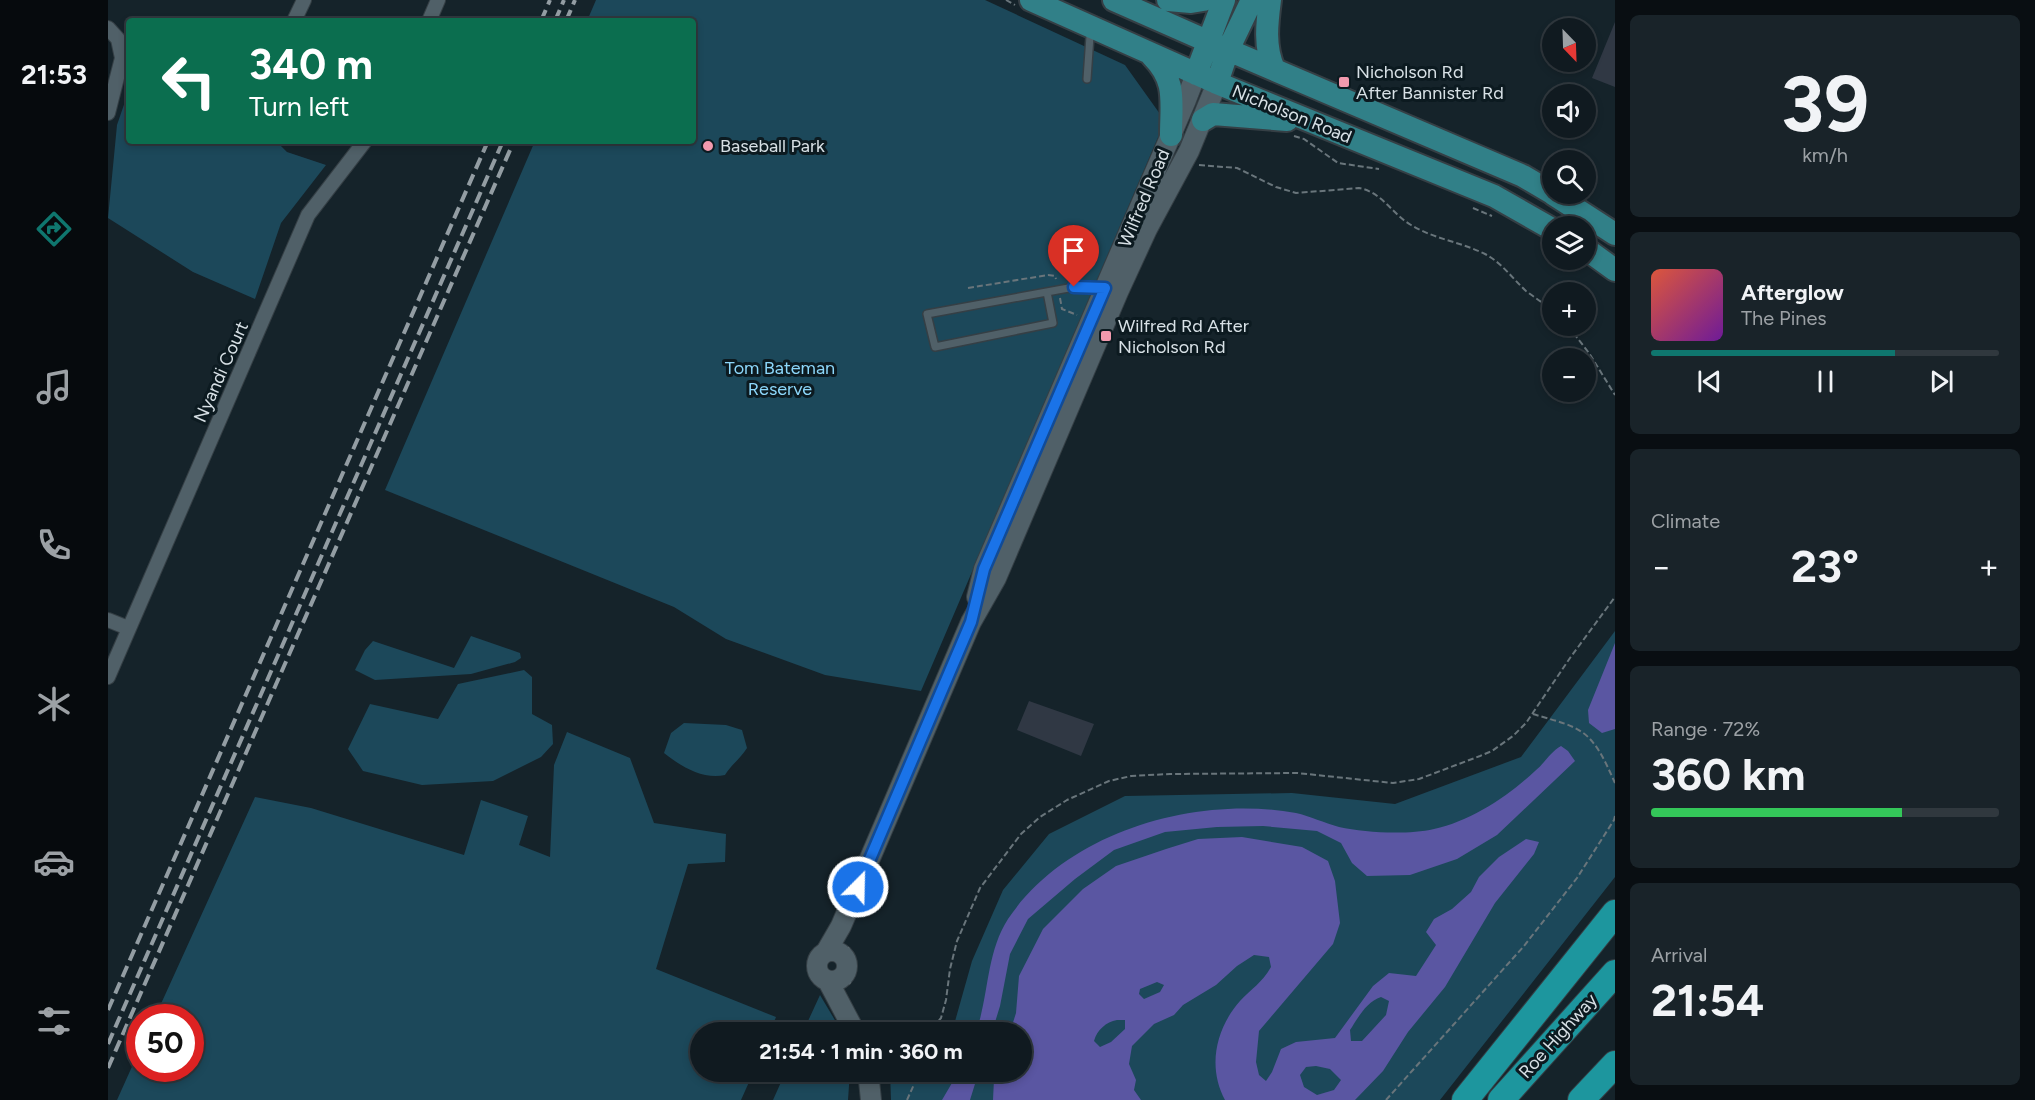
<!DOCTYPE html>
<html lang="en">
<head>
<meta charset="utf-8">
<style>
  body { margin:0; font-family:Figtree,sans-serif; background:#192329; color:#f1f3f6; height:100vh; display:flex; flex-direction:column; font-size:22px; white-space:nowrap }
  * { box-sizing:border-box; margin:0 }
  p { font-size:20px; color:#9ca1a5 }
  .icon { flex:none; width:33px; height:33px; fill:none; stroke:currentColor; stroke-width:2; stroke-linecap:round; stroke-linejoin:round }
  .map { position:relative; flex:1; overflow:hidden }
  .panel { display:flex; flex-direction:column; gap:15px; padding:15px; background:#090e12; width:420px }
  .panel>* { flex:none }
  .hud { position:absolute; left:18px; top:18px; width:570px; height:126px; border-radius:6px; box-shadow:0 3px 9px #0003,0 0 0 2px #30383e; background:#0b6e4f; color:#fff; overflow:hidden }
  .needle { width:39px; rotate:157deg }
  .buttons { position:absolute; left:1434px; top:18px; display:grid; gap:12px }
  .buttons a { display:grid; place-items:center; width:54px; height:54px; border-radius:50%; background:#101a20; box-shadow:0 3px 9px #0003,0 0 0 2px #30383e; font-size:30px }
  .speed { position:absolute; left:18px; top:1004px; display:flex; gap:12px; font-size:30px; font-weight:700; text-align:center }
  .speed>* { display:grid; place-content:center; width:78px; height:78px; border-radius:50%; background:#101a20; box-shadow:0 3px 9px #0003,0 0 0 2px #30383e; line-height:1 }
  .speed .limit { border:9px solid #d22; background:#fff; color:#111 }
  .pin { position:absolute; display:grid; place-items:center; width:51px; height:51px; color:#fff; margin:-62px -26px; border-radius:50% 50% 50% 0; rotate:-45deg; box-shadow:0 0 6px #0007 }
  .pin .icon { rotate:45deg }
  .me { position:absolute; width:66px; margin:-33px; rotate:23deg; stroke-linejoin:round; filter:drop-shadow(0 0 4px #0008) }
  .turn { display:flex; align-items:center; gap:21px; height:126px; padding:0 24px; font-size:27px }
  .turn .icon { width:78px; height:78px; stroke-width:2.5 }
  .turn b { display:block; font-size:42px; line-height:51px }
  .big { font-size:45px; font-weight:700; line-height:1.1 }
  .panel .widget { flex:1; display:flex; flex-direction:column; justify-content:center; gap:9px; min-width:0; padding:0 21px; border-radius:9px; background:#192329 }
  .panel .dial { align-items:center; gap:0 }
  .dial b { font-size:78px; line-height:1 }
  .song { display:flex; align-items:center; gap:18px }
  .cover { width:72px; height:72px; border-radius:9px; background:linear-gradient(135deg,hsl(10 70% 55%),hsl(280 70% 35%)) }
  .played { height:6px; border-radius:3px; background:linear-gradient(90deg,#0f766e 70%,#30383e 70%) }
  .keys { display:flex; justify-content:space-around; direction:ltr }
  .heat { display:flex; justify-content:space-between; align-items:center; font-size:33px; direction:ltr }
  .charge { height:9px; border-radius:4px; background:linear-gradient(90deg,#34c759 72%,#30383e 0) }
  .trip { position:absolute; left:582px; top:1022px; width:342px; height:60px; border-radius:30px; background:#101a20; box-shadow:0 3px 9px #0003,0 0 0 2px #30383e; font-weight:700; line-height:60px; text-align:center }
  main { display:flex; flex:1; min-height:0 }
  .tabs { display:flex; flex-direction:column; width:108px; justify-content:space-around; align-items:center; background:#060a0d; color:#9ca1a5 }
  .tabs .icon { width:42px; height:42px }
  .tabs .selected { color:#0f766e }
  .tabs b { font-size:27px; color:#f1f3f6 }
  .map>svg:first-child { display:block }
  .green { fill:#1c485a }
  .water { fill:#5a56a2; fill-rule:evenodd }
  .building { fill:#303844 }
  .lines { fill:none; stroke-linecap:round; stroke-linejoin:round }
  .lane-casing { stroke:#353f45; stroke-width:10 }
  .street-casing { stroke:#353f45; stroke-width:16 }
  .secondary-casing { stroke:#353f45; stroke-width:22 }
  .primary-casing { stroke:#353f45; stroke-width:26 }
  .highway-casing { stroke:#353f45; stroke-width:28 }
  .path { stroke:#69757b; stroke-width:2; stroke-dasharray:6 3; stroke-linecap:butt }
  .lane { stroke:#506068; stroke-width:7 }
  .street { stroke:#506068; stroke-width:14 }
  .secondary { stroke:#506068; stroke-width:20 }
  .primary { stroke:#318088; stroke-width:22 }
  .highway { stroke:#1d969e; stroke-width:26 }
  .rail { stroke:#939da3; stroke-width:4; stroke-dasharray:12 6; stroke-linecap:butt }
  .route-casing { stroke:#114b97; stroke-width:15 }
  .route { stroke:#1a73e8; stroke-width:10 }
  .poi-dot { fill:#f29aae; stroke:#0c1a20; stroke-width:2 }
  .labels { text-anchor:middle; stroke-width:6; stroke-linejoin:round; paint-order:stroke }
  .poi-label { font-size:18px; fill:#d8e1e6; stroke:#0c1a20; text-anchor:start }
  .street-label { font-size:18px; fill:#d8e1e6; stroke:#0c1a20 }
  .park-label { font-size:18px; fill:#8cd7fa; stroke:#0c1a20 }
</style>
</head>
<body>
<main>
<nav class="tabs">
<b>21:53</b>
<svg class="icon selected" aria-label="directions" viewBox="0 0 24 24"><path d="M12 3l9 9-9 9-9-9zM9 14v-3h6M13 9l2 2-2 2"/></svg>
<svg class="icon" aria-label="music" viewBox="0 0 24 24"><path d="M9 18V5l10-2v13"/><circle cx="6" cy="18" r="3"/><circle cx="16" cy="16" r="3"/></svg>
<svg class="icon" aria-label="phone" viewBox="0 0 24 24"><path d="M5 4h4l2 5-3 2q2 4 5 5l2-3 5 2v4C11 20 4 13 5 4z"/></svg>
<svg class="icon" aria-label="climate" viewBox="0 0 24 24"><path d="M12 3v18M4 7l16 10M4 17L20 7"/></svg>
<svg class="icon" aria-label="car" viewBox="0 0 24 24"><path d="M5 17H2v-5l4-1 3-4h7l3 4 3 1v5h-3M9 17h6M6 11h13"/><circle cx="7" cy="17" r="2"/><circle cx="17" cy="17" r="2"/></svg>
<svg class="icon" aria-label="filters" viewBox="0 0 24 24"><path d="M4 7h16M4 17h16"/><circle cx="9" cy="7" r="2"/><circle cx="15" cy="17" r="2"/></svg>
</nav>
<div class="map">
<svg width="1507" height="1100" viewBox="0 0 1507 1100">
  <rect width="100%" height="100%" fill="#15232a"/>
  <path class="green" d="M488,0H877L1017,65L1057,121L813,691L717,675L618,639L566,607L277,490L427,141H585V21H479Z
    M21,90V141H168L179,152L218,165L173,223L147,299L85,272L0,218L9,125Z
    M1507,631V877L1332,1100H783L782,1071H914V1032H844L864,961L895,890L941,834L1017,796L1184,793L1287,804L1413,757Z
    M363,636L412,653L413,658L407,662L363,674L267,680L247,670L257,650L265,641L346,668Z
    M416,670L424,677V714L444,725L445,744L433,757L385,781L314,785L255,771L240,749L262,704L330,719L350,684Z
    M576,723L618,725L634,730L639,748C633,758 623,765 617,775C595,780 572,766 556,753L563,733Z
    M459,732L522,758L546,823L618,834L617,862L580,864L548,969L668,1017L662,1032H592V1071H646L633,1100H9L31,1051L32,1068H82V1017H47L147,797L203,808L356,855L373,800L420,816L411,845L442,857L446,765Z
    M712,995L731,1027L733,1032H695Z
    M678,1071H742L740,1100H665Z"/>
  <path class="water" d="M1507,643V729L1494,733L1481,723L1480,710Z
    M1453,746L1460,751L1467,761L1389,835L1349,859L1302,875L1259,876L1244,863L1233,843L1209,831L1155,826L1109,827L1057,832L1006,850L967,879L920,919L902,954L892,1006L884,1032H868C881,996 878,953 900,919C959,831 1088,795 1188,813C1202,816 1216,823 1231,827C1258,833 1299,835 1326,829C1363,821 1399,797 1427,771C1437,763 1442,752 1453,746Z
    M1134,837L1194,847L1220,861L1227,881L1232,923L1225,944L1151,1031L1148,1062L1151,1075L1158,1081L1164,1072L1173,1049L1188,1042L1227,1038L1265,986L1281,973L1308,976L1328,945L1318,932L1326,919L1344,909L1363,892L1371,877L1391,857L1418,839L1431,842L1426,854L1387,903L1337,987L1300,1032L1275,1071L1247,1100H1117C1099,1067 1108,1028 1132,1001C1144,988 1154,983 1163,967L1161,957L1146,955L1129,966L1108,985L1075,1005L1066,1015L1046,1024L1024,1046L1021,1064L1028,1080L1026,1090L1033,1100H885L886,1079L889,1071H914V1032H902L908,1013L911,976L935,929L975,889L1008,866L1058,849L1090,839ZM1049,982L1056,985L1052,992L1036,999L1031,994L1032,989ZM1273,997L1281,1001L1278,1015L1254,1041H1243L1242,1030C1250,1018 1258,1002 1273,997ZM1009,1020H1017V1029L1003,1042L992,1047L986,1041C989,1030 998,1022 1009,1020ZM1208,1066L1222,1069L1233,1080L1226,1090L1209,1095L1196,1087L1192,1075L1198,1067Z
    M851,1071H871L862,1100H834Z"/>
  <path class="building" d="M1507,22V87L1484,78Z
    M921,701L986,724L973,756L909,730Z"/>
  <g class="lines">
    <defs>
      <path id="lane" d="M979,79L982,36L980,31
        M939,292L945,323L827,347L819,314L966,287L996,288"/>
      <path id="street" d="M186,21L196,0
        M321,21L330,0
        M0,28L10,39L14,58L0,113
        M0,620L20,628
        M0,677L200,215L257,141"/>
      <path id="secondary" d="M869,597L876,569L1078,100L1088,74
        M709 966a15 15 0 1 1 30 0a15 15 0 1 1-30 0Z
        M718,952L733,926L863,622L888,578L1010,292L1039,229L1081,151L1109,83
        M720,981L747,1032
        M760,1071L763,1100"/>
      <path id="primary" d="M923,0L1109,83L1386,196L1444,229
        M1006,0L1099,41L1415,176L1444,193
        M1060,0L1083,2L1095,0
        M1162,0C1159,23 1156,47 1166,69
        M1044,56C1069,81 1063,101 1063,135
        M1088,74L1116,0
        M1109,83L1120,50L1144,0
        M1095,120L1105,114L1179,120
        M1445,194L1507,234
        M1478,249L1507,270"/>
      <path id="highway" d="M1357,1100L1507,913
        M1393,1100L1507,973
        M1473,1100L1507,1064"/>
    </defs>
    <use href="#lane" class="lane-casing"/>
    <use href="#street" class="street-casing"/>
    <use href="#secondary" class="secondary-casing"/>
    <use href="#primary" class="primary-casing"/>
    <use href="#highway" class="highway-casing"/>
    <path class="path" d="M898,0L907,5
      M1186,136L1196,139L1230,163L1271,169
      M1091,165L1129,168L1168,187L1188,193L1251,188C1274,192 1284,214 1303,225C1326,239 1353,242 1377,254C1394,263 1404,278 1418,291C1427,298 1436,303 1444,311
      M1365,208L1384,216
      M860,288L940,275L947,276L948,279
      M952,298L954,309L969,315
      M1460,326L1481,353L1507,395
      M1425,714C1443,720 1468,724 1481,738C1493,750 1500,768 1507,783
      M740,947C745,962 750,970 741,984
      M817,1032L828,1024L833,1018L838,1000L842,969L849,941L872,888L913,834L932,817L959,800L1001,781L1023,776L1062,774L1189,773L1285,783L1311,779L1372,756L1384,751L1405,736L1418,723L1462,658L1507,597
      M828,1032V1024
      M799,1100L812,1071
      M1278,1100L1416,946L1469,878L1506,820L1507,816"/>
    <use href="#lane" class="lane"/>
    <use href="#street" class="street"/>
    <use href="#secondary" class="secondary"/>
    <use href="#primary" class="primary"/>
    <use href="#highway" class="highway"/>
    <path class="rail" d="M433,21L442,0
      M447,21L456,0
      M458,21L467,0
      M0,1010L380,141
      M0,1044L395,141
      M0,1068L406,141"/>
  </g>
  <g class="lines">
    <defs>
      <path id="route" d="M750,887L863,622L876,569L997,288L966,287"/>
    </defs>
    <use href="#route" class="route-casing"/>
    <use href="#route" class="route"/>
  </g>
  <g class="poi-dot">
    <rect x="1230" y="76" width="12" height="12" rx="3"/>
    <circle cx="600" cy="146" r="6"/>
    <rect x="992" y="330" width="12" height="12" rx="3"/>
  </g>
  <g class="labels">
    <g class="poi-label">
      <text x="1248" y="78">Nicholson Rd<tspan x="1248" dy="21">After Bannister Rd</tspan></text>
      <text x="612" y="152">Baseball Park</text>
      <text x="1010" y="332">Wilfred Rd After<tspan x="1010" dy="21">Nicholson Rd</tspan></text>
    </g>
    <g class="street-label">
      <text transform="translate(1184 114) rotate(22)" y="6">Nicholson Road</text>
      <text transform="translate(1036 198) rotate(-67)" y="6">Wilfred Road</text>
      <text transform="translate(113 372) rotate(-66)" y="6">Nyandi Court</text>
      <text transform="translate(1450 1036) rotate(-48)" y="6">Roe Highway</text>
    </g>
    <g class="park-label">
      <text x="672" y="374">Tom Bateman<tspan x="672" dy="21">Reserve</tspan></text>
    </g>
  </g>
</svg>
<div class="buttons">
<a><svg class="needle" viewBox="-14 -14 28 28"><path d="M0-13l5 13h-10z" fill="#e53935"/><path d="M0 13l5-13h-10z" fill="#9ca1a5"/></svg></a>
<a><svg class="icon" aria-label="sound" viewBox="0 0 24 24"><path d="M4 9h4l5-4v14l-5-4H4zM17 9q2 3 0 6"/></svg></a>
<a><svg class="icon" aria-label="search" viewBox="0 0 24 24"><circle cx="10" cy="10" r="6"/><path d="M15 15l6 6"/></svg></a>
<a><svg class="icon" aria-label="layers" viewBox="0 0 24 24"><path d="M12 4l9 5-9 5-9-5zM3 14l9 5 9-5"/></svg></a>
<a>+</a>
<a>−</a>
</div>
<div class="speed"><div class="limit">50</div></div>
<div class="pin" style="left:966px;top:287px;background:#d93025"><svg class="icon" aria-label="arrive" viewBox="0 0 24 24"><path d="M6 21V4h12l-3 4 3 4H6"/></svg></div>
<svg class="me" style="left:750px;top:887px" viewBox="-20 -20 40 40"><circle r="17" fill="#1a73e8" stroke="#fff" stroke-width="3"/><path d="M0-11L8 9 0 5-8 9z" fill="#fff"/></svg>
<div class="trip">21:54 · 1 min · 360 m</div>
<div class="hud">
<div class="turn"><svg class="icon" aria-label="left" viewBox="0 0 24 24"><path d="M17 20v-9H6M10 6l-5 5 5 5"/></svg><div><b>340 m</b>Turn left</div></div>
</div>
</div>
<section class="panel">
<div class="widget dial"><b>39</b><p>km/h</p></div>
<div class="widget">
<div class="song"><i class="cover"></i><div><b>Afterglow</b><p>The Pines</p></div></div>
<div class="played"></div>
<div class="keys"><svg class="icon" aria-label="previous" viewBox="0 0 24 24"><path d="M18 5L8 12l10 7zM5 5v14"/></svg><svg class="icon" aria-label="pause" viewBox="0 0 24 24"><path d="M8 5v14M16 5v14"/></svg><svg class="icon" aria-label="next" viewBox="0 0 24 24"><path d="M6 5l10 7-10 7zM19 5v14"/></svg></div>
</div>
<div class="widget"><p>Climate</p>
<div class="heat"><a>−</a><b class="big">23°</b><a>+</a></div>
</div>
<div class="widget"><p>Range · 72%</p><b class="big">360 km</b><div class="charge"></div></div>
<div class="widget"><p>Arrival</p><b class="big">21:54</b></div>
</section>
</main>
</body>
</html>
